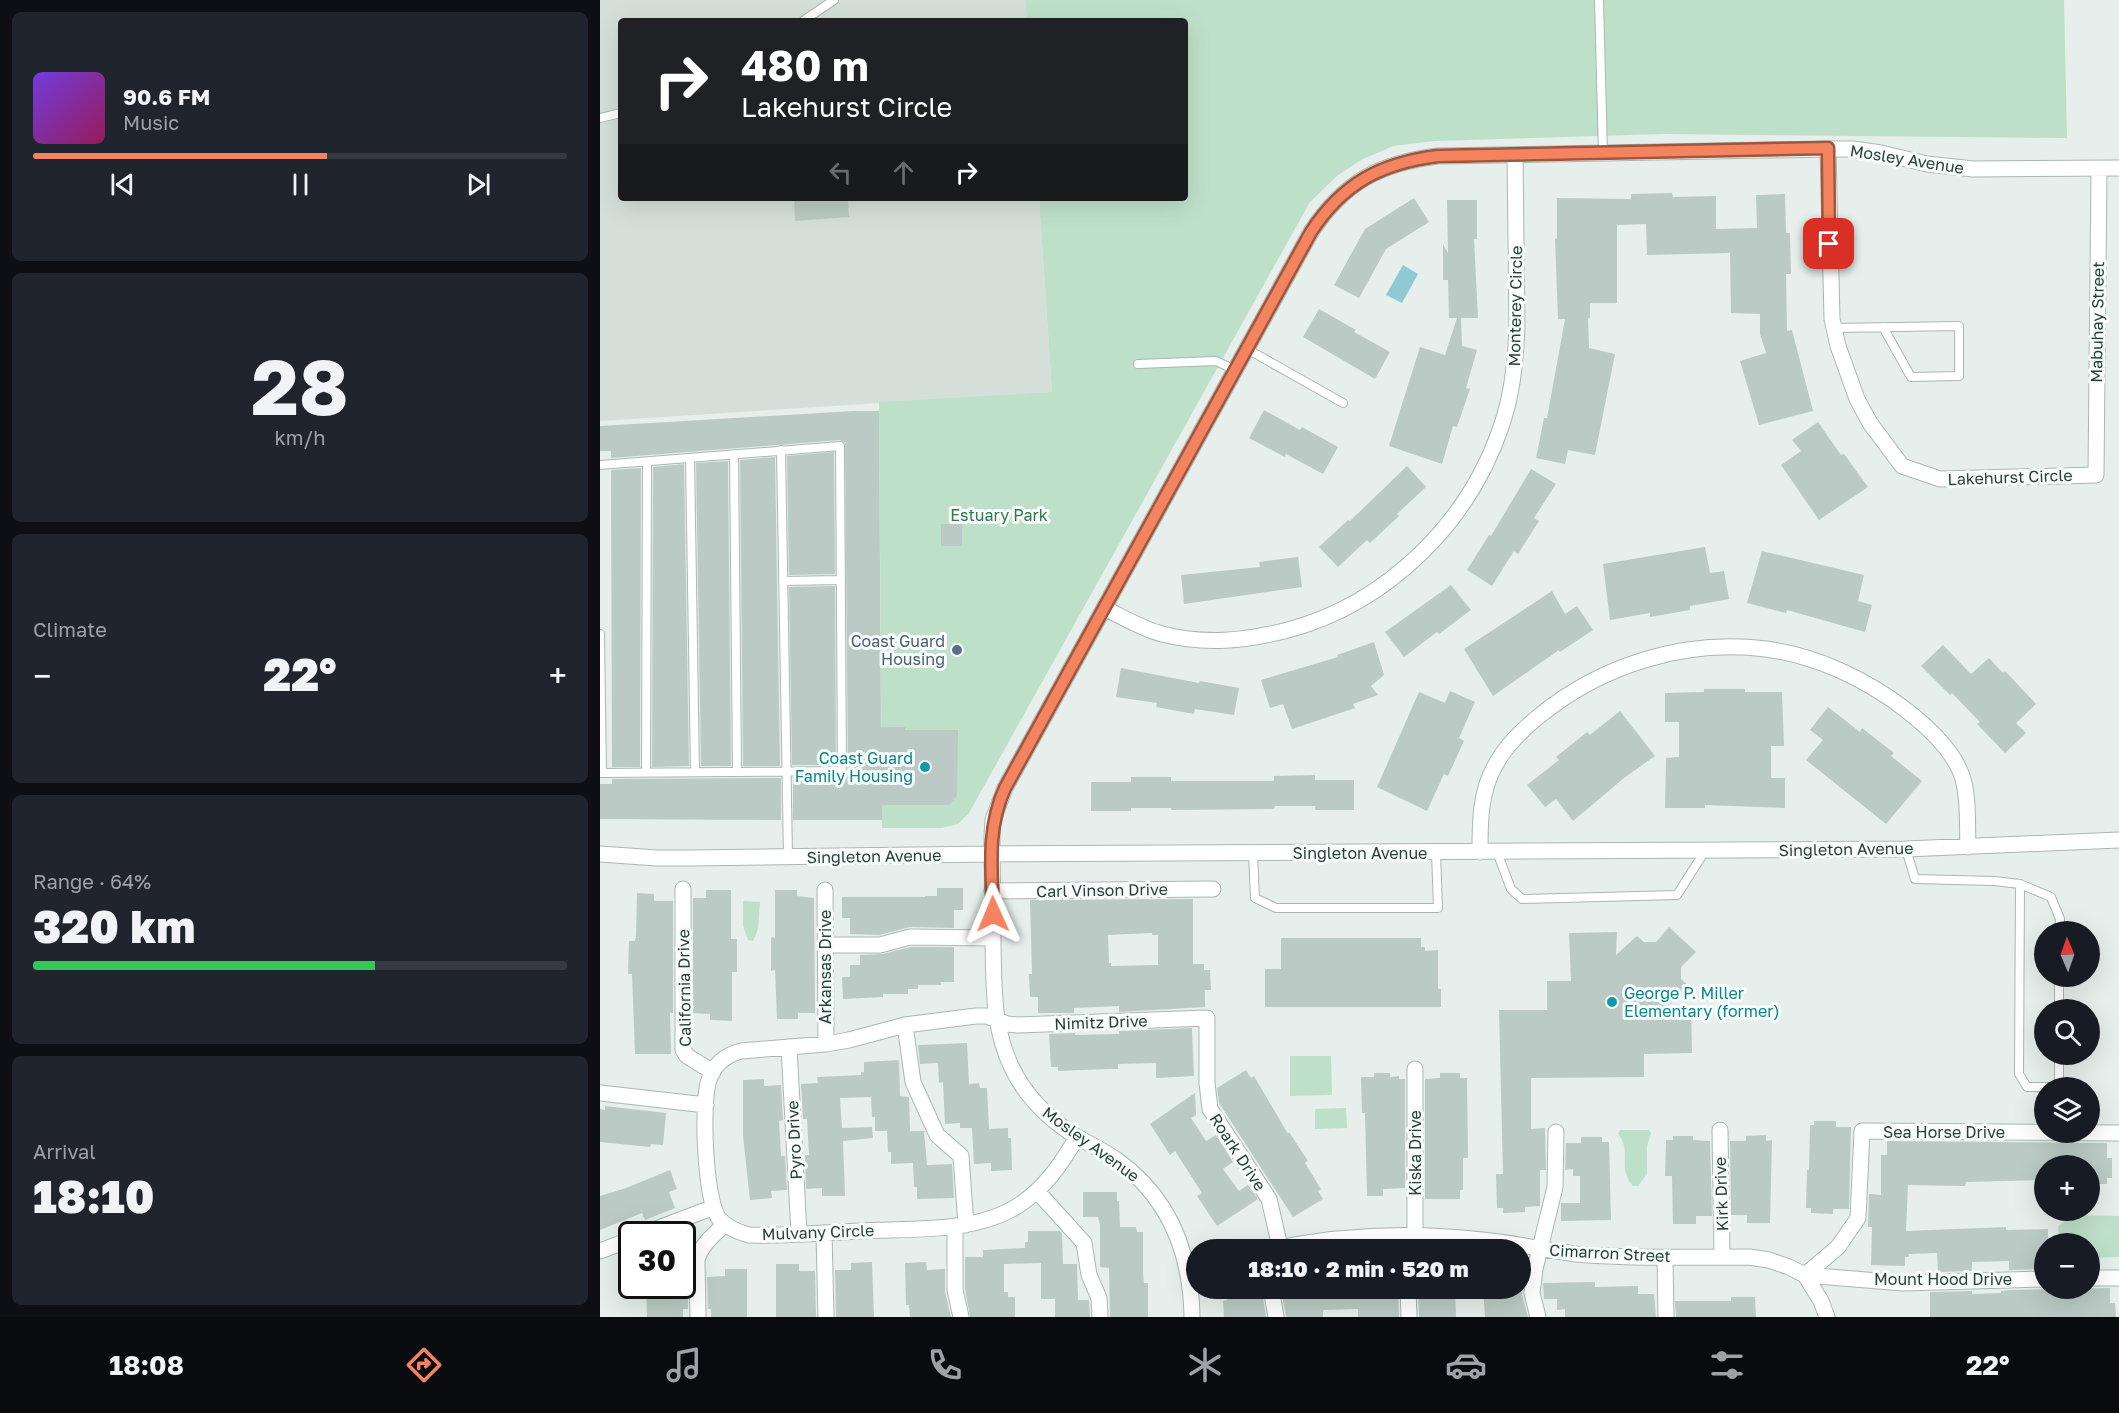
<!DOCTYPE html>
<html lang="en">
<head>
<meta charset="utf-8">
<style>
  body { margin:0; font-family:"Golos Text",sans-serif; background:#20242c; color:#f1f3f6; height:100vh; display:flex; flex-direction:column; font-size:22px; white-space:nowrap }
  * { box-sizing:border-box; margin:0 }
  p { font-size:20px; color:#9ea1a6 }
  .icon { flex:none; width:33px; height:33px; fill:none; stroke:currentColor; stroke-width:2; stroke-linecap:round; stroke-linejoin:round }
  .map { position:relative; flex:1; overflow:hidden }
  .sheet { display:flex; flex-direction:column; gap:12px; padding:12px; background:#0d0f14; width:600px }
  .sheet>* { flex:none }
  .hud { position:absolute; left:18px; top:18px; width:570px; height:183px; border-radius:6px; box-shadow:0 6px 24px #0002; background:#202124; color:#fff; overflow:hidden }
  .needle { width:39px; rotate:358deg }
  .controls { position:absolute; left:1434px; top:921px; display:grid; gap:12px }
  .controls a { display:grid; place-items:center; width:66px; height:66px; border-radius:50%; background:#171b24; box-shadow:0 6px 24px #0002; font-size:30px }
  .speed { position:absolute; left:18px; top:1221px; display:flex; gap:12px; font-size:30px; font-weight:700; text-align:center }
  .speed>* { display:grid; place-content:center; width:78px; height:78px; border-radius:50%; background:#171b24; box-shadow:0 6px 24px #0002; line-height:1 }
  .speed .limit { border:3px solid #111; border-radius:9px; background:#fff; color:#111 }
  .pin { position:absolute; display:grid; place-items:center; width:51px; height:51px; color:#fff; margin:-26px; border-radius:12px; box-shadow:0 3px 9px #0006 }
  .me { position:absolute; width:66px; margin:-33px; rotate:359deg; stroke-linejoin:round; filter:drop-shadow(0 0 4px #0008) }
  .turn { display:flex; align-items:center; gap:21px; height:126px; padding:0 24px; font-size:27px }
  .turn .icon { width:78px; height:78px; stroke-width:2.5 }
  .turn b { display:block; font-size:42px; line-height:51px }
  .lanes { display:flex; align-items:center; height:57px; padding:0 24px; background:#0003; justify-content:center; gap:30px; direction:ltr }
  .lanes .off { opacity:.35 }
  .big { font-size:45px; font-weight:800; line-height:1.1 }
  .sheet .widget { flex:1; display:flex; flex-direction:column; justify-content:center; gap:9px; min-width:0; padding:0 21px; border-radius:9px; background:#20242c }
  .sheet .dial { align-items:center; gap:0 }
  .dial b { font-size:78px; line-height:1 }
  .song { display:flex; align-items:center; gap:18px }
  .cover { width:72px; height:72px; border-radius:9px; background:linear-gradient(135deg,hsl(260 70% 55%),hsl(330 70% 35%)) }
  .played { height:6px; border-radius:3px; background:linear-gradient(90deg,#f4845f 55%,#363941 55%) }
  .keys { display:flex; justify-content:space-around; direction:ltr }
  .heat { display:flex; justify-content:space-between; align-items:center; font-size:33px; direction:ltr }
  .charge { height:9px; border-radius:4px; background:linear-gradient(90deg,#34c759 64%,#363941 0) }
  .trip { position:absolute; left:586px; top:1239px; width:345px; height:60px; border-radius:30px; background:#171b24; box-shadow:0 6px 24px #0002; font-weight:800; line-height:60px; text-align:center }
  .dock { display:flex; height:96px; justify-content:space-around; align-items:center; background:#090b0e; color:#9ea1a6 }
  .dock .icon { width:42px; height:42px }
  .dock .on { color:#f4845f }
  .dock b { font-size:27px; color:#f1f3f6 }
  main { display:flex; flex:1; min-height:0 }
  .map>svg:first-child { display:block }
  .built { fill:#d4dfda }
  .green { fill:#bfe0c8 }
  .water { fill:#8ec9d4 }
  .building { fill:#bbcac4; fill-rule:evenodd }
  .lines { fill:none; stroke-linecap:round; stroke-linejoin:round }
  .service-casing { stroke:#a8b8b2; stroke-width:10 }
  .minor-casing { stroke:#a8b8b2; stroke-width:17 }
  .service { stroke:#fff; stroke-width:8 }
  .minor { stroke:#fff; stroke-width:15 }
  .route-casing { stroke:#9f563e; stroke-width:15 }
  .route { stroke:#f4845f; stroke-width:10 }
  .service-dot { fill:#5c6f8a; stroke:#f7fbf9; stroke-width:2 }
  .culture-dot { fill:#0f9aa8; stroke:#f7fbf9; stroke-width:2 }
  .labels { text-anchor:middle; stroke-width:6; stroke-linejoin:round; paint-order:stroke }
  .street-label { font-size:16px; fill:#24423a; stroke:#f7fbf9 }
  .park-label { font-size:16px; fill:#2d7a4b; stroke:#f7fbf9 }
  .service-label { font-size:16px; fill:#4e5e75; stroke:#f7fbf9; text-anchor:end }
  .culture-label { font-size:16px; fill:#0d838f; stroke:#f7fbf9; text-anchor:end }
</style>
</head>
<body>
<main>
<section class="sheet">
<div class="widget">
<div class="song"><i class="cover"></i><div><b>90.6 FM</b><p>Music</p></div></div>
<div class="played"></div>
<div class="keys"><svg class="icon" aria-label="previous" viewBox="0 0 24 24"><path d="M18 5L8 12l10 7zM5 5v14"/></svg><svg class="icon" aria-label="pause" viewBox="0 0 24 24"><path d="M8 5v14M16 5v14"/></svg><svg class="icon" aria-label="next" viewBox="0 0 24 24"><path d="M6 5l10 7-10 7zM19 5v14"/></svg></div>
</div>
<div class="widget dial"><b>28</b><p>km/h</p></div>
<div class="widget"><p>Climate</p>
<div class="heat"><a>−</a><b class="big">22°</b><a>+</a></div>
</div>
<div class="widget"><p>Range · 64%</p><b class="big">320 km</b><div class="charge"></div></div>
<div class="widget"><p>Arrival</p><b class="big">18:10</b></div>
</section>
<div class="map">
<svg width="1519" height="1317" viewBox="0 0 1519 1317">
  <rect width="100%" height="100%" fill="#e6efeb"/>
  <path class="built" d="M0,0H425L427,21H21V198H439L452,392L0,421Z"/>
  <path class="green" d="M425,0H1464L1467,138L1063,134L835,141L793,146L763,159L738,175L710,202L369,813L358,824L342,828H282L279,402L452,392L439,198H585V21H427Z
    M143,901L160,902L158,929L153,941L148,940L143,926Z
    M690,1056H731L732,1095L690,1096Z
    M746,1108L747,1128L715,1129V1109Z
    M1020,1130H1049L1051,1133L1047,1146V1174L1038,1186H1033C1016,1167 1033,1152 1018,1134Z
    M1470,1215L1519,1216V1257L1493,1258V1248H1490V1244L1460,1243L1458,1227Z"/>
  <path class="water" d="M803,265L818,274L802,303L786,295Z"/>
  <path class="building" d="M1072,193L1073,197L1116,196V229L1157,228L1156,195L1185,194L1186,233H1190L1191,274H1186L1187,331L1192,330L1213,411L1159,425L1140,361L1166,353L1160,334V314L1131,313L1130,253L1047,255L1046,224L1017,225V303H990V318H988L989,348L1015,354L995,455L968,450L965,464L936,458L944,418H947L965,319H958L955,239L957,238V198L1031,199V194Z
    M194,198H248L249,217L195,221Z
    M814,198L829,222L786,249L759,298L734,285L765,229Z
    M847,200H877V239H874L878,318H861L862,346L877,350L866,388L870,389L857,427L853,426L842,464L789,446L820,347L845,355L857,318H849L848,280H843V244L848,253Z
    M719,309L756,330L754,332L790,352L775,379L703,337Z
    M664,410L700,430L702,427L738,447L723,474L686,454L685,457L649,438Z
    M253,411H279L281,727H305V730H358L357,796L349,805H282V820H193V777H242L246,776L248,772L245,443L240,440L11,458V451H0V426Z
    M1218,422L1241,455L1244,454L1268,487L1219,520L1181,465L1201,451L1192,440Z
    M234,452L235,574L189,575L187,456Z
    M175,457L180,766H143L140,460Z
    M128,461L131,766H101L96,463Z
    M84,464L89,766L52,767L53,467Z
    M807,466L826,487L797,514L799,516L770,543L767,540L738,567L719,547L748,520L750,521Z
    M41,468L40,767H12L11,470Z
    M931,469L956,484L934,518L939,521L918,554L914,551L892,586L867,570L889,535L891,536Z
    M341,524H362V546H341Z
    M1105,547L1110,573L1124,571L1129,599L1090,606V610L1050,617V613L1010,620L1003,564Z
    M1162,551L1264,575L1258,601L1272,605L1265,632L1187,610L1186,613L1147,603Z
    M698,557L702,587L584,604L581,575L660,567L659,562Z
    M851,585L871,610L839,634L837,632L804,657L785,632Z
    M235,586L236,765H192L189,587Z
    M952,591L965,614L977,606L993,630L960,652L959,650L893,696L864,649Z
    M774,642L784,675L771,686L778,695L753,704L755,708L692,729L683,704L670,708L661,680L738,657L737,655Z
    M1343,645L1371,674L1389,658L1403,673L1405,671L1436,704L1416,723L1426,733L1405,753L1377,724L1380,722L1352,693L1350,695L1321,666Z
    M521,668L599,683L600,681L639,688L634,715L595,709L594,714L556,707L557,703L516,697Z
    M1104,689H1145V692H1182L1184,746H1171V778H1185V808L1105,805V808H1065L1066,758L1079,757V722H1065V693L1104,692Z
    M850,691L875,702L859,738L864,741L848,776L844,774L827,811L777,787L819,692L845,703Z
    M1228,707L1260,732L1262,728L1294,753L1291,756L1322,781L1286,824L1206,760L1223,740L1210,730Z
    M1020,711L1055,756L1024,778L973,821L956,799L945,807L927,785L959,760L956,757L987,732L990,735Z
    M715,775V780H754V810H715V806H675L674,809L571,810V808H531V811H491V782H531V777H571V781H674V776Z
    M181,778V820L0,819V784H12V779Z
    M337,888H363V910H354V928L310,927L279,935L250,934V918H242V897H325V896H337Z
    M106,890H131V939H137V972H132V1021L110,1020V1014L93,1013V898H106Z
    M175,890H197V896L214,898L215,1013H198V1019H177L175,970L171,971V937L175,938Z
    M37,893L54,894V901H73V1013H70L71,1054H35L32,974H28L29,941H35L36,936Z
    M593,899V964H604V970H610L611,990H605V1007L519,1012V1006L474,1008V1013H438V997H430L429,974H432L430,900ZM552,933V935H558V965L511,966V963H509L508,935Z
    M1069,927L1096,952L1081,967V979L1089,986L1068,1006H1091L1092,1053L1044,1054V1077L931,1078V1129L945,1128L946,1170H940V1206L925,1207V1212L903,1213V1208H897L896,1174H903L899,1010H947V981H971L969,933L1017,932L1016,955L1037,936L1044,942H1056Z
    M681,938H821V947H825V951L838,950V989H841V1007H665V969H681Z
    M311,947H354V982H341V985H318V989H308V994H283V997L243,999L242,977H250V965H260V955L282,954Z
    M592,1028L594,1076L556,1078V1063L518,1064V1069H508L458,1071V1067H451L449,1034L475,1033V1035L519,1034V1031Z
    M367,1043L369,1084L379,1083L380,1088H387L389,1129L408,1128V1138H411L412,1170L391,1171V1163L374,1164L372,1128H360V1123L345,1124L343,1082L339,1083L338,1063L320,1064L318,1045Z
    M299,1060L300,1096L309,1097L310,1131H324L327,1165L352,1164L354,1198L317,1199V1187H314L313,1163L291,1164V1152H288L287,1131H275V1117H272L271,1097L240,1098L242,1128L272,1127L273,1138L243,1141L245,1196H222V1188L206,1189L205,1155H209L207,1119H203L201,1084L218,1083L217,1077L261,1075V1072H264V1062Z
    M646,1070L651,1078L654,1076L688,1134L689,1132L708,1161L705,1163L721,1189L718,1191L723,1199L693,1217L619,1103L617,1088Z
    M774,1073H790V1077L799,1076V1079H805V1188L783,1189V1196H767L765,1113H762L761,1077H774Z
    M840,1073H860V1078H867L868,1158H863V1190H860V1199H825V1079L840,1078Z
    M164,1079V1086L181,1085L183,1120L179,1121L181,1156H185L187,1190L171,1191L172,1198L150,1200L143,1136V1080Z
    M595,1093L596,1115L591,1118L606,1141L616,1135L633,1162L623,1169L639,1191L648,1185L658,1199L617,1226L597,1196L602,1193L575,1151L570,1155L550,1124Z
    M5,1106L66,1113L63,1145L51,1144L50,1147L0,1142V1109L5,1110Z
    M1214,1121H1236V1127H1251L1249,1209H1233V1214L1211,1213V1208H1206L1207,1170H1209L1210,1125H1214Z
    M1166,1135V1141L1172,1140L1170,1223H1147V1215H1131L1130,1141H1146V1136Z
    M1073,1136H1093V1140L1110,1141L1112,1216H1096V1224H1073L1072,1176H1065L1066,1140H1073Z
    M981,1137H1002V1142H1009L1011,1220L961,1221V1203H980V1176H973V1169L965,1170L966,1143H981Z
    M1287,1141L1507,1143V1158H1512V1178H1507V1184H1490V1166H1444V1180L1366,1182L1365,1186L1308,1185L1306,1231L1406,1227V1230L1448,1229V1244H1444V1250H1441L1442,1269L1409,1270V1261L1372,1262V1271L1338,1272L1337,1253L1309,1254V1257H1305V1266L1271,1265L1272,1227H1268L1269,1194L1281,1195V1155H1287Z
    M70,1170L77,1189L69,1192L75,1208L45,1220L42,1213L0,1230V1196L26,1188Z
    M483,1192H517V1201H519L520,1227H536L537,1232H543V1274L544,1283H548V1317H510L509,1268L500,1267V1225L498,1217H483Z
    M428,1231H460L462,1234L463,1264H477L478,1300H489L490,1317H455V1299H441V1263L404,1264V1292H408V1297H415V1317H370L365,1289V1257H383V1250L425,1248V1242H428Z
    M272,1262L274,1317H236L235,1270H251V1263Z
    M326,1262L327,1270L345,1269V1292L351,1317H310L309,1305H306L305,1263Z
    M176,1264H199V1271H215L216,1317H176Z
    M125,1269H147V1317H111V1309H108L107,1277L125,1276Z
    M88,1277V1309H83V1317H47L46,1286H82V1278Z
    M995,1282V1287L1038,1286V1294H1054L1056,1317H965V1309L957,1310V1299H944L943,1283Z
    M921,1283H923L922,1295L928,1317H885L883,1288H921Z
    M684,1288H798L799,1317H758V1309L723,1310V1317H688L686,1316L681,1290Z
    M818,1288H855L856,1317H819Z
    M1510,1288V1303H1515L1516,1317H1330V1292L1372,1291V1294L1401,1293V1291L1409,1290Z
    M662,1291L666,1317H624L623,1301L627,1300V1292Z
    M1131,1297H1155L1156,1317H1076L1075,1301H1131Z"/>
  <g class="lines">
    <defs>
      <path id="service" d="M999,0L1003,153
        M203,21L234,0
        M0,118L21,113
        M1234,328L1359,326V376L1311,377L1283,327
        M647,349L743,403
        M538,364L616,361L635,370
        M181,450L188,857
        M134,454L137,772
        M90,458L95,772
        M0,465L240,446L242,771L0,773
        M183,581L241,580
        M0,634L2,773
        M46,772L47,462
        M1306,849L1315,879L1394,881L1420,884L1419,1074L1427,1087H1459V1054
        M897,852L911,889L922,899L1077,895L1105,851
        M653,853L655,898L676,908H838L836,852
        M1420,884L1451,897L1460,919L1459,932
        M1459,1010V976"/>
      <path id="minor" d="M1228,149L1232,319L1238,346L1257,399L1270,423L1302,466L1340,479L1496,475L1499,169
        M504,608C523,617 542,629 562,634C605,645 645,641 688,630C788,603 870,522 902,424C913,392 916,359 917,325L915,155
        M880,852C880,821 880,791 896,764C906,745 922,730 938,717C1001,665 1084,639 1166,649C1217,656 1266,679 1306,710C1328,727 1355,752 1363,779C1369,801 1367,825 1368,847
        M0,854L57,858H92L392,854L1306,849L1519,840
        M83,889V1050L87,1056L113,1072
        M225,890L226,1044
        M392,891L613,889
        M225,945H280L310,937L393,938
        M305,1025L313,1082L337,1135L361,1156L366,1225
        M189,1047L199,1233
        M815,1069V1236
        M0,1093L106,1105
        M1120,1130L1122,1257
        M477,1137C462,1163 445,1188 419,1205C375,1234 309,1228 259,1231C222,1233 185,1236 149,1235C138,1232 125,1227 118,1217C105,1197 101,1103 109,1080C114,1064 126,1055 141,1051L226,1044L249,1040L305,1025L376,1016H387L407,1024L418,1025L607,1018V1083L610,1109L669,1199L680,1247
        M437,1191L484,1243L489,1275L499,1298L500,1317
        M355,1226V1290L361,1317
        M224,1233L226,1317
        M43,1234L114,1207
        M669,1250C738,1235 812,1232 882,1240C914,1243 945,1250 976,1254C1034,1259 1092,1257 1149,1257L1169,1260L1189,1267L1205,1275L1303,1283L1444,1279
        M0,1251L32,1239
        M1065,1257L1066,1317
        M1205,1275L1238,1247L1258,1218L1262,1131L1519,1133
        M1205,1275L1221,1301L1227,1317
        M1490,1278H1519
        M671,1288L676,1317
        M808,1288L809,1317
        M98,1317L97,1260C101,1244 114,1235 125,1224
        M592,1317C591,1253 570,1198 517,1160C504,1151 490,1144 477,1137C450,1120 426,1097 412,1068C392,1027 394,984 393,939C393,904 392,869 392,835L393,820L405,788L711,232C744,182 780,163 838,156L1228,149H1253L1281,153L1327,164L1373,169L1519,168
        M938,1317L932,1293L935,1269L955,1187L956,1132"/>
    </defs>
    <use href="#service" class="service-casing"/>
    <use href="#minor" class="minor-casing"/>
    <use href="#service" class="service"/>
    <use href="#minor" class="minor"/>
  </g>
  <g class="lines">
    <defs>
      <path id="route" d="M393,914C392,870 386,830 405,788L711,232C743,183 781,163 838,156L1228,148L1229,244"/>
    </defs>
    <use href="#route" class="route-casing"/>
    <use href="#route" class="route"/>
  </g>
  <circle class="service-dot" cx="357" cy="650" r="6"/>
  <g class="culture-dot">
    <circle cx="325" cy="767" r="6"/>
    <circle cx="1012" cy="1002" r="6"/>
  </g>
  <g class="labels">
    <g class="street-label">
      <text transform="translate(1307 159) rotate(9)" y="6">Mosley Avenue</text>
      <text transform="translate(915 306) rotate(-89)" y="6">Monterey Circle</text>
      <text transform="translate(1497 322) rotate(-89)" y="6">Mabuhay Street</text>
      <text transform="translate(1410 477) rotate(-2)" y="6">Lakehurst Circle</text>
      <text transform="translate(1246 849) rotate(-1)" y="6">Singleton Avenue</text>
      <text x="760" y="859">Singleton Avenue</text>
      <text transform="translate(274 856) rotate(-1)" y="6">Singleton Avenue</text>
      <text transform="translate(502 890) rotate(-1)" y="6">Carl Vinson Drive</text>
      <text transform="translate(225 967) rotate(-90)" y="6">Arkansas Drive</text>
      <text transform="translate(84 988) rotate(-91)" y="6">California Drive</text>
      <text transform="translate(501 1022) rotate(-2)" y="6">Nimitz Drive</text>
      <text x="1344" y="1138">Sea Horse Drive</text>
      <text transform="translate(194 1140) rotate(-93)" y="6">Pyro Drive</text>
      <text transform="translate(491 1144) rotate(36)" y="6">Mosley Avenue</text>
      <text transform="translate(638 1152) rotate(57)" y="6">Roark Drive</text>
      <text transform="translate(815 1153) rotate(-90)" y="6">Kiska Drive</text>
      <text transform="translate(1121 1194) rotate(-92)" y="6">Kirk Drive</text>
      <text transform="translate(218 1232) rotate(-2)" y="6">Mulvany Circle</text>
      <text transform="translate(1010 1253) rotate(3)" y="6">Cimarron Street</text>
      <text x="1343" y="1285">Mount Hood Drive</text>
    </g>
    <g class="park-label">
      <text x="399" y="521">Estuary Park</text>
    </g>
    <g class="service-label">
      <text x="345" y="647">Coast Guard<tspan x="345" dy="18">Housing</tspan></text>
    </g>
    <g class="culture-label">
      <text x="313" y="764">Coast Guard<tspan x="313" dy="18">Family Housing</tspan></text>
      <text x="1024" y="999" text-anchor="start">George P. Miller<tspan x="1024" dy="18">Elementary (former)</tspan></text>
    </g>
  </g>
</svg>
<div class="controls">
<a><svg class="needle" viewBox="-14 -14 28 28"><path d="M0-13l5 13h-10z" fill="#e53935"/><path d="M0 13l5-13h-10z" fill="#9ea1a6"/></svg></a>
<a><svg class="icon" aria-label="search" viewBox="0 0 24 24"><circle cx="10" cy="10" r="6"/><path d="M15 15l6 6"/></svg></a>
<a><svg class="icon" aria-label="layers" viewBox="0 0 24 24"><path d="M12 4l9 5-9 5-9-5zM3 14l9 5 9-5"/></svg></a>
<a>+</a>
<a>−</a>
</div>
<div class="speed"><div class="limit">30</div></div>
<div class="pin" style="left:1229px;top:244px;background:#d93025"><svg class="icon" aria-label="arrive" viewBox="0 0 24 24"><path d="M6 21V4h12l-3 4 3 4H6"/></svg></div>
<svg class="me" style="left:393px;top:914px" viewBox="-20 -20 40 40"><path d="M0-17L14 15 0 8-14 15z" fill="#f4845f" stroke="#fff" stroke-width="4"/></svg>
<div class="trip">18:10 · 2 min · 520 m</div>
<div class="hud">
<div class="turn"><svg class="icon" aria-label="right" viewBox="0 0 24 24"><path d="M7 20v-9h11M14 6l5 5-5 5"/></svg><div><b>480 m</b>Lakehurst Circle</div></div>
<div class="lanes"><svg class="icon off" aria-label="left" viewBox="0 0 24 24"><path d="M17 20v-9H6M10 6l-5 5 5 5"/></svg><svg class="icon off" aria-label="ahead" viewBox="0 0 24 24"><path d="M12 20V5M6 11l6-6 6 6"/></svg><svg class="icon" aria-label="right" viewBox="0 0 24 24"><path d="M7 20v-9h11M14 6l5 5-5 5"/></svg></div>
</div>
</div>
</main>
<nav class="dock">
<b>18:08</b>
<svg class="icon on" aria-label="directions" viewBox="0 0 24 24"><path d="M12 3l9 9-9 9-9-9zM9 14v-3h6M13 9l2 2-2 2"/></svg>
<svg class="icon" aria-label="music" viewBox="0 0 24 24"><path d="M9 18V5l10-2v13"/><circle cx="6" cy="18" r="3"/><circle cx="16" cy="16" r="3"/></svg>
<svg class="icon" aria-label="phone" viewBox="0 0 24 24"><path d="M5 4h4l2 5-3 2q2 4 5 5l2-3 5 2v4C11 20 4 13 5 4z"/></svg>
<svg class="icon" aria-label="climate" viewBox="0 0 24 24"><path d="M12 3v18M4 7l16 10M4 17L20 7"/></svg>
<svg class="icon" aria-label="car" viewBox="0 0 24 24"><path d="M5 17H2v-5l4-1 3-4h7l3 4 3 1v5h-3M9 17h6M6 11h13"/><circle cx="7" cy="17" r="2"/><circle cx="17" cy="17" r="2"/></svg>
<svg class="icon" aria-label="filters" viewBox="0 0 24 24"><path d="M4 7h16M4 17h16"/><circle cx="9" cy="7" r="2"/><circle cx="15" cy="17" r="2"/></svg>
<b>22°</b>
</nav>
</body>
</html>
